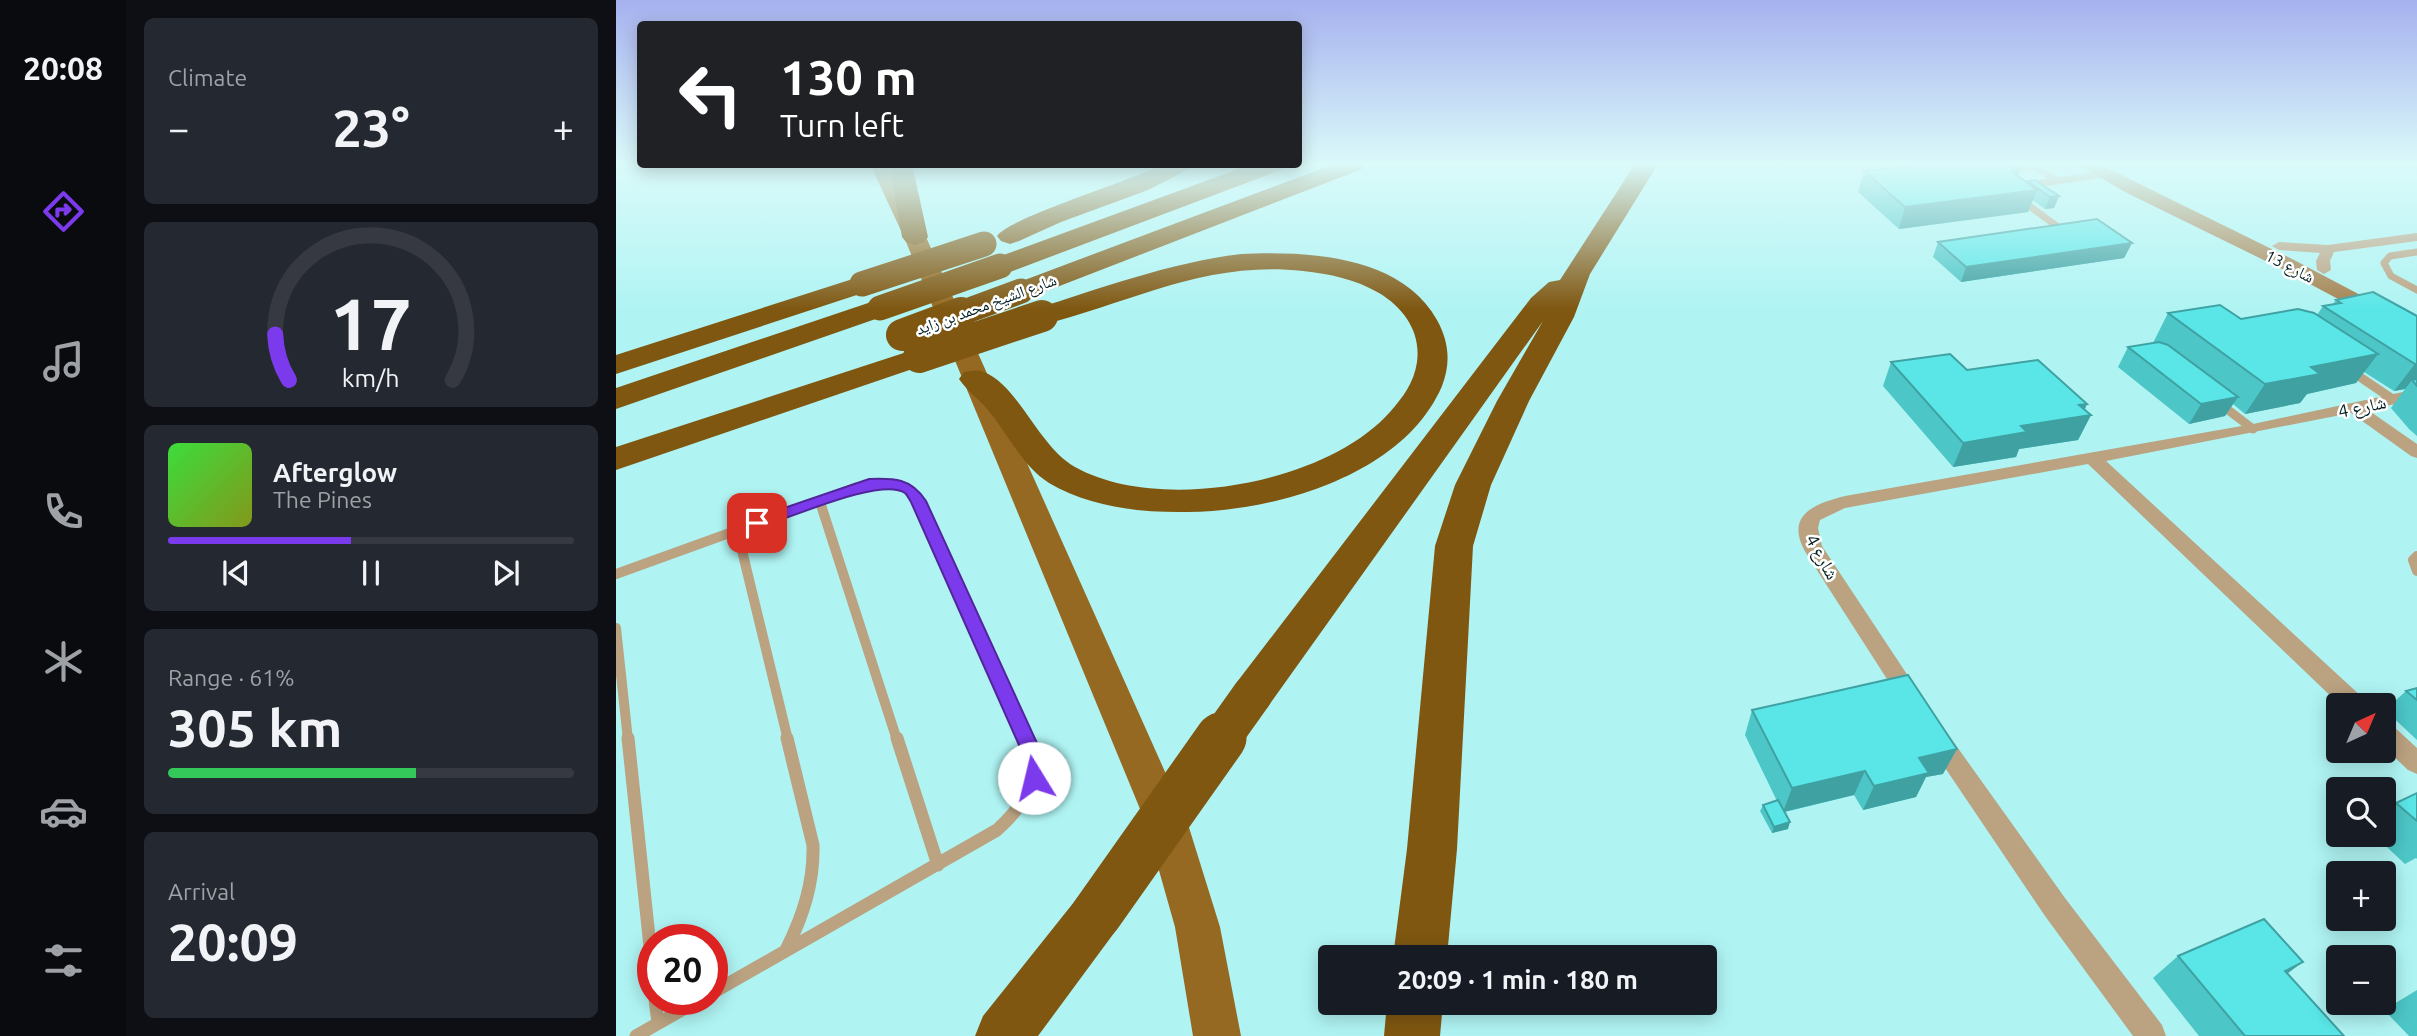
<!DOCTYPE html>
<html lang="en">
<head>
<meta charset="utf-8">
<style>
  body { margin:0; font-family:Ubuntu,"Noto Naskh Arabic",sans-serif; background:#242831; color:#f1f3f6; height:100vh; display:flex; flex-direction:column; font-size:26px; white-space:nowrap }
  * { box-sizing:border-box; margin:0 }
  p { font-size:23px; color:#9ea1a6 }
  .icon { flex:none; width:38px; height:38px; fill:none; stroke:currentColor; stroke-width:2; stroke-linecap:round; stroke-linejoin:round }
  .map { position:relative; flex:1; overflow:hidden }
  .panel { display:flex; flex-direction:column; gap:18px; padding:18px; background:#0d0f14; width:490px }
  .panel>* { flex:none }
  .hud { position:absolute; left:21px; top:21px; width:665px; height:147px; border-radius:7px; box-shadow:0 4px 18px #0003; background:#202124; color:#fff; overflow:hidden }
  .needle { width:46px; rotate:44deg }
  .fabs { position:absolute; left:1710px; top:693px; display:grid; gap:14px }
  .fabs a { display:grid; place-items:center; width:70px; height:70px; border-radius:7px; background:#171b24; box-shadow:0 4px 18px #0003; font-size:35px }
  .speed { position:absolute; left:21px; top:924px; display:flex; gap:14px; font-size:35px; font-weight:700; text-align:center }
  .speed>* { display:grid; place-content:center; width:91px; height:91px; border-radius:50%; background:#171b24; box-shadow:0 4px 18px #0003; line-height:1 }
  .speed .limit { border:10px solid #d22; background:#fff; color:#111 }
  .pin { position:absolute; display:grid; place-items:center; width:60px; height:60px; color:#fff; margin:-30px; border-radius:14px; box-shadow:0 4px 10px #0006 }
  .me { position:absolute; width:77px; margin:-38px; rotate:351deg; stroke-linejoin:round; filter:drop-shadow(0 0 5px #0008) }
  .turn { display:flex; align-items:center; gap:24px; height:147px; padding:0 28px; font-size:32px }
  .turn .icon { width:91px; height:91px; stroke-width:2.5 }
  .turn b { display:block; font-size:49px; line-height:60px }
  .big { font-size:52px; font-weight:600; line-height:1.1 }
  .panel .widget { flex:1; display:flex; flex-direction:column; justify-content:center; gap:10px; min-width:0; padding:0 24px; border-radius:10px; background:#242831 }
  .panel .dial { align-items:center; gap:0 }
  .dial svg { height:182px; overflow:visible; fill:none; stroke:#363941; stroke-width:7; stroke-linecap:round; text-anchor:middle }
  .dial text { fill:#f1f3f6; stroke:none }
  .song { display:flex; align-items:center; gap:21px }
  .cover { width:84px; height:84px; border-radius:10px; background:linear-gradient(135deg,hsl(120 70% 55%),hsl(70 70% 35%)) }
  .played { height:7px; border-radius:4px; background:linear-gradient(90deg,#7c3aed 45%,#363941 45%) }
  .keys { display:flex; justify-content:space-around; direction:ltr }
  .heat { display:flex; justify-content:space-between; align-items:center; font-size:38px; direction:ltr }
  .charge { height:10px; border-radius:5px; background:linear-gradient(90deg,#34c759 61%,#363941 0) }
  .trip { position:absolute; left:702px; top:945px; width:399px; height:70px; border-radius:7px; background:#171b24; box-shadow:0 4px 18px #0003; font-weight:600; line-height:70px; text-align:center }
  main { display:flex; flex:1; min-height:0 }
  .tab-bar { display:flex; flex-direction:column; width:126px; justify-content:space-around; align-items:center; background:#090b0e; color:#9ea1a6 }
  .tab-bar .icon { width:49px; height:49px }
  .tab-bar .selected { color:#7c3aed }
  .tab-bar b { font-size:32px; color:#f1f3f6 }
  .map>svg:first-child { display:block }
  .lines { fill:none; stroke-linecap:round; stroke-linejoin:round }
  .lane-far3 { stroke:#bba281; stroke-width:7 }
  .lane-far2 { stroke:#bba281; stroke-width:9 }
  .lane-far1 { stroke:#bba281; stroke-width:10 }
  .lane { stroke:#bba281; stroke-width:13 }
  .street { fill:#bba281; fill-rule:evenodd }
  .secondary { fill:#a5814e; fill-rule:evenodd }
  .primary { fill:#956922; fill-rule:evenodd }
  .highway { fill:#7f5711; fill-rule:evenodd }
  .highway-bridge-far3 { stroke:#7f5711; stroke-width:25 }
  .highway-bridge-far2 { stroke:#7f5711; stroke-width:32 }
  .highway-bridge-far1 { stroke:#7f5711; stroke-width:40 }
  .highway-bridge { stroke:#7f5711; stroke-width:51 }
  .wall { fill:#4dc6c7 }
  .shaded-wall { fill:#3fa1a2 }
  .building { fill:#5ae6e7; stroke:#3fa1a2; stroke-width:2 }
  .route { fill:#7c3aed; stroke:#51269a; stroke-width:2 }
  .labels { text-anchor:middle; stroke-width:5; stroke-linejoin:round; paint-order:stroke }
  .far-street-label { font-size:16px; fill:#031f20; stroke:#fff }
  .street-label { font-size:18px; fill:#031f20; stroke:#fff }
</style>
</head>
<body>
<main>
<nav class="tab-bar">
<b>20:08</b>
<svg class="icon selected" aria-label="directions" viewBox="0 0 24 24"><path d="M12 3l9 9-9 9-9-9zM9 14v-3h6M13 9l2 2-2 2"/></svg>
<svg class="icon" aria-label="music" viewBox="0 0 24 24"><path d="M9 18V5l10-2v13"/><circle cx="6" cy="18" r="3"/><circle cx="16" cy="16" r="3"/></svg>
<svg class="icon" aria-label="phone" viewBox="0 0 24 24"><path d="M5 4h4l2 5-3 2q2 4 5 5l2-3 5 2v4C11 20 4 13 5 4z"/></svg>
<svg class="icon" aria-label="climate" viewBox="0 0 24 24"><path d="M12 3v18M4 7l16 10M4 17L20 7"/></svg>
<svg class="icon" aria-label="car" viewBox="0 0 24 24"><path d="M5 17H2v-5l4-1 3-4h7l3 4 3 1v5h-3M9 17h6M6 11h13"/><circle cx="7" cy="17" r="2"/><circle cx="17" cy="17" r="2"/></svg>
<svg class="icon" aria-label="filters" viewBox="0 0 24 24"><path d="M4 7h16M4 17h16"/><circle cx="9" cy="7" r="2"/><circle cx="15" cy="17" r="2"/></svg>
</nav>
<section class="panel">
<div class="widget"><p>Climate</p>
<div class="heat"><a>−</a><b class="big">23°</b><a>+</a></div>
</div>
<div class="widget dial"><svg viewBox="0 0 100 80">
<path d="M14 69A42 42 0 1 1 86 69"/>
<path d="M14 69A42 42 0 0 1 8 49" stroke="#7c3aed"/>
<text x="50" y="56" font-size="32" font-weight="700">17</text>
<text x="50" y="72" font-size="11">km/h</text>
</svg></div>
<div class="widget">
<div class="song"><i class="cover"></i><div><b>Afterglow</b><p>The Pines</p></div></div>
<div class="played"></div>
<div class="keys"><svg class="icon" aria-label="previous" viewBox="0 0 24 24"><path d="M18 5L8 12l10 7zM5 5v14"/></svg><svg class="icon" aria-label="pause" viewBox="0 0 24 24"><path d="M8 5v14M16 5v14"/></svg><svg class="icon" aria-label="next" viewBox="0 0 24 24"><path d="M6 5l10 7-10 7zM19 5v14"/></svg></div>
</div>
<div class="widget"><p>Range · 61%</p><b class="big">305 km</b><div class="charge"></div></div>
<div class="widget"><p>Arrival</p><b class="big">20:09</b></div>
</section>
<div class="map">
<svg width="1801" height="1036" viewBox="0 0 1801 1036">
  <rect width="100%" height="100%" fill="#aff4f3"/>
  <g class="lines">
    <path class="lane-far3" d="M1394,169L1420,167L1441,181
      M1413,185L1489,174
      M1404,199L1442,227L1443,230L1436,233
      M1801,252L1774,256L1768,263L1775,276L1801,290"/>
    <path class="lane-far2" d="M1735,371L1778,400
      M1603,403L1637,429
      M203,500L204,504
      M194,504L240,487L265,483L294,489L303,504"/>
    <path class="lane-far1" d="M204,502L281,740
      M302,502L411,740
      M121,530L172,740
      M1801,556L1797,560L1801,571
      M0,574L199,502
      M0,628L12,740"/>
    <path class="lane" d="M12,738L37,975
      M281,738L322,865
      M170,950C187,916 198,883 197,845L171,738
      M96,993L381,830C410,804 426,776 410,738
      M39,999L42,1023
      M20,1036L85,999"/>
    <path class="street" d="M1801,233V241L1718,252L1714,261L1715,270L1708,274L1701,270L1700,261L1704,253L1663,250L1656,246L1663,242L1712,245Z
      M1801,389V399L1752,410L1801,444V458L1795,456L1735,413L1490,461L1747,698L1750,705H1724L1472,464L1229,508L1204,520L1202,528L1206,546L1306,697L1303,704L1295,706L1287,704L1190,553C1168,515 1198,504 1229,496L1637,424Z
      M1768,722L1776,725L1801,748V774L1792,770L1768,747Z
      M1321,727L1329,730L1449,898L1546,1025L1550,1036H1517L1429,916L1313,744L1309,737L1313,730Z"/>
    <path class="secondary" d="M1461,164H1483L1680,261L1801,325V341L1666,269L1511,193Z"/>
    <path class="primary" d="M254,164H274L310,237L571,821L604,927L625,1036H577L559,927L529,821L288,237Z"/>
    <path class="highway" d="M273,164H296L312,237L308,242L299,245L290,242L286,237Z
      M547,164H576L573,169L532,190L445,222L403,241L394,244L385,241L381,236C394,217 516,181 547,164Z
      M636,164H670L667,169L394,272L384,274L374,272L371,266L374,260Z
      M718,164H750L746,169L415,297L405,299L395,297L391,291L395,285Z
      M1019,164H1042L974,274L958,317L913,401L875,485L857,546L841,849L831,957H777L791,849L819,546L839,485L881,401L927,321L651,708L636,713L621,708L614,695L621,682L915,298L933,282L944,280Z
      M625,254C691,251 785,255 821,320C833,342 835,363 826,386C788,475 660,511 572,512C526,513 473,507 433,483C406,466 392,434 372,410C363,399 351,391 343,379L348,372C355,371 361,369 368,372C403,386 422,446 459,467C543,514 710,484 774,412C787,397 798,383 801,362C805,332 788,308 763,293C739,279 714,274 687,271C591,260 516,302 426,325L416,322L412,316L416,310C485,288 553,263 625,254Z
      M246,276L256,278L260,284L256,290L0,374V355Z
      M264,299L274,302L278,308L274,314L0,409V388Z
      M303,348L314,351L318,357L314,363L0,470V447Z
      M480,889L498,897L506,915L498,933L422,1036H359L367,1016L462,897Z
      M771,1003H827L824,1036H768Z"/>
    <path class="highway-bridge-far3" d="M246,284L368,244
      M264,308L384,266
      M340,315L405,291"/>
    <path class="highway-bridge-far2" d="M286,335L345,313
      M303,357L426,316"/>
    <path class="highway-bridge-far1" d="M604,740L636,695"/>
    <path class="highway-bridge" d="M480,915L605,738"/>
  </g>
  <path class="wall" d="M1313,164H1407L1402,176L1412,183V181L1443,196L1438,208L1429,209L1417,200L1412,212L1283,229L1242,192L1248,171Z
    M1322,242L1516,243L1508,258L1345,282L1317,257Z
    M1720,300L1801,316V436L1793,429L1775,408L1789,389L1778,391L1748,372L1740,383L1691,394L1684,403L1629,414L1617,404L1609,416L1573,424L1502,367L1512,347L1537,343L1552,313L1625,319L1701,315L1707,306L1717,304Z
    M1275,362L1351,370L1471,404L1469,409L1475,415L1462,440L1403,449L1400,457L1337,467L1267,386Z
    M1801,688V740L1769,710L1790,691Z
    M1136,710L1327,774L1310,777L1300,797L1247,810L1238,795L1169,812L1172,829L1156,833L1144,811L1147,805L1161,801L1129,735Z
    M1801,793V859L1800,858L1789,864L1758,835H1768V813L1780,803Z
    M1562,956L1671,973L1728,1036H1583L1537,978Z
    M1801,990V1036H1793L1768,1010Z"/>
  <path class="shaded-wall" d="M1397,164H1407L1400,182L1390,184Z
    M1421,190L1412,212L1283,229L1289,207Z
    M1443,196L1438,208L1429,209L1434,197Z
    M1516,243L1508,258L1345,282L1350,267Z
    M1762,354L1740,383L1691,394L1684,403L1629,414L1649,384L1695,367Z
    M1799,364H1801V386L1796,380L1789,389L1778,391Z
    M1622,397L1609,416L1573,424L1585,404Z
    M1471,404L1465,417L1475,415L1462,440L1403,449L1400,457L1337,467L1347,443L1405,426L1463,405Z
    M1341,749L1327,774L1310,777L1300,797L1247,810L1258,786L1303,758Z
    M1249,771L1238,795L1167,812L1176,788Z
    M1174,822L1172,829L1156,833L1158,827Z
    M1687,962L1657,984L1669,971Z"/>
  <path class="building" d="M1313,164H1397L1395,171L1421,190L1289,207L1248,171Z
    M1419,180L1443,196L1434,197L1412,181Z
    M1481,219L1516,243L1350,267L1322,242Z
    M1757,292L1801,316V364H1799L1707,306L1725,303L1720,300Z
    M1604,305L1625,319L1682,309L1698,313L1762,354L1695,367L1704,374L1649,384L1552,313Z
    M1543,342L1552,345L1622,397L1585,404L1512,347Z
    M1334,354L1351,370L1422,360L1471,404L1463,405L1475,415L1405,426L1411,432L1347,443L1275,362Z
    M1801,379V386L1796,380Z
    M1292,675L1341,749L1303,758L1313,773L1258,786L1249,771L1176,788L1136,710Z
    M1801,688V700L1790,691Z
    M1801,793V821L1780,803Z
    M1162,800L1174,822L1158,827L1147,805Z
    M1648,919L1687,962L1669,971L1728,1036H1629L1562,956Z"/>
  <linearGradient id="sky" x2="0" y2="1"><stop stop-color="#a6b1ef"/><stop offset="0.53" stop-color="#dbfafa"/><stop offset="1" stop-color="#dbfafa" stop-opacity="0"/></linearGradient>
  <rect width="1801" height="309" fill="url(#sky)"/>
  <path class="route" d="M253,479C278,478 295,478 310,501L426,754L428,778L425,784L418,787L411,784L407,754L295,502C293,499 292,496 289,493C266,476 170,520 141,528L133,523L136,519Z"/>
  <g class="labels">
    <g class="far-street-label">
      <text transform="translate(1674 266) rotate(27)" y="6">شارع 13</text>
      <text transform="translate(370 304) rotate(-20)" y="6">شارع الشيخ محمد بن زايد</text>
    </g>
    <g class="street-label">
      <text transform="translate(1746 407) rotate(-12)" y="6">شارع 4</text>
      <text transform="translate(1206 557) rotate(61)" y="6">شارع 4</text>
    </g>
  </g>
</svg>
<div class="fabs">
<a><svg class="needle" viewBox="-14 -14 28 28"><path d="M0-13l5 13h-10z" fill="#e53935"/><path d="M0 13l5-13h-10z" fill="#9ea1a6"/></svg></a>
<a><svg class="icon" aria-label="search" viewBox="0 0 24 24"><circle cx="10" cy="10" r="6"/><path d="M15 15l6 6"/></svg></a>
<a>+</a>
<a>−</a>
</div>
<div class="speed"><div class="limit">20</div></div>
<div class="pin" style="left:141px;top:523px;background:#d93025"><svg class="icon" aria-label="arrive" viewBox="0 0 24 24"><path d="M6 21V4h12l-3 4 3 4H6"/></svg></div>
<svg class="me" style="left:418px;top:778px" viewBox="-20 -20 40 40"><circle r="19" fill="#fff"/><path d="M0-13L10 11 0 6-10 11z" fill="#7c3aed"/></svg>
<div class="trip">20:09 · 1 min · 180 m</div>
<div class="hud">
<div class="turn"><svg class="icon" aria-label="left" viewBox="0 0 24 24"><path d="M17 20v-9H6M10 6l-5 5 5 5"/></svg><div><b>130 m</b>Turn left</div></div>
</div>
</div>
</main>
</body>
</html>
